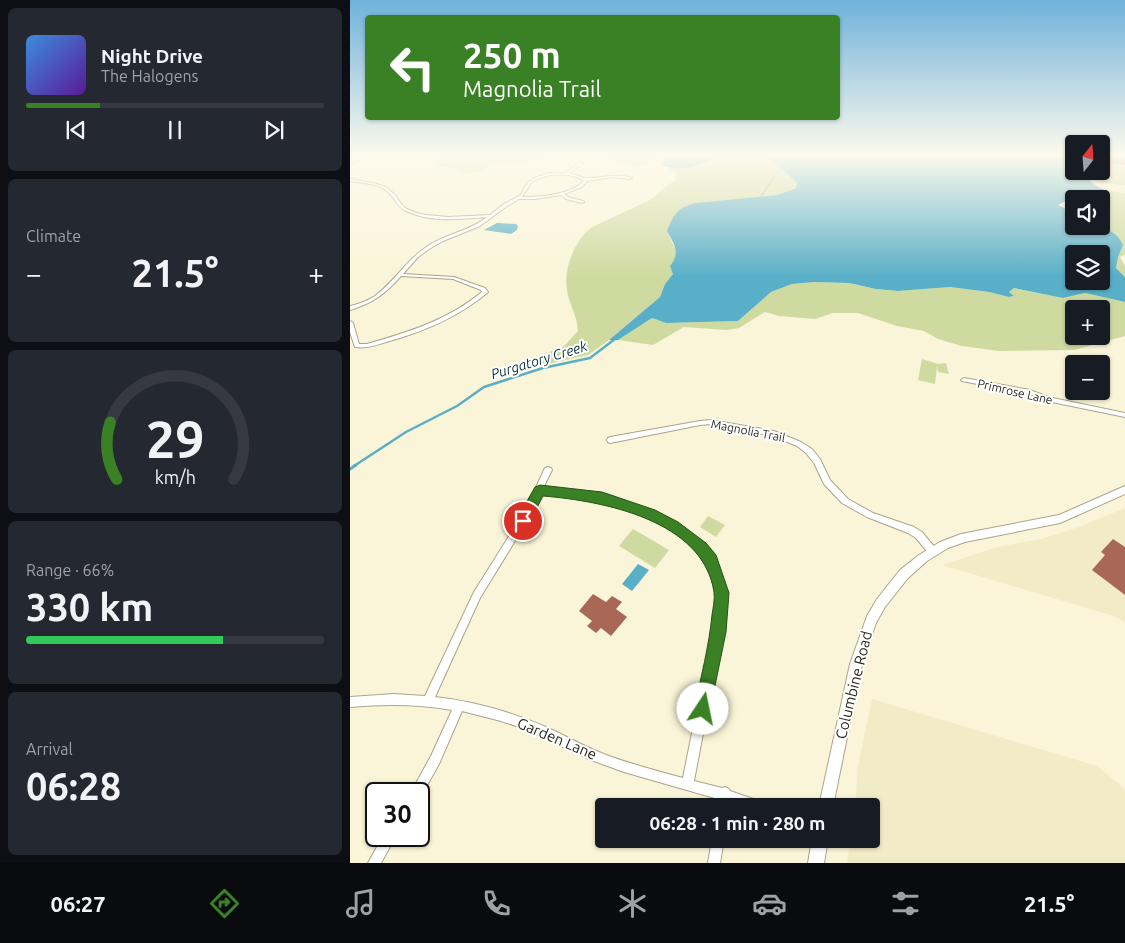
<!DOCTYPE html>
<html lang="en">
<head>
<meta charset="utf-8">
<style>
  body { margin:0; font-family:Ubuntu,sans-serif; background:#242831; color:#f1f3f6; height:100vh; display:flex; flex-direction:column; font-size:19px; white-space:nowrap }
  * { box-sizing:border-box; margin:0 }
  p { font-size:16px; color:#9ea1a6 }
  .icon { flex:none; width:28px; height:28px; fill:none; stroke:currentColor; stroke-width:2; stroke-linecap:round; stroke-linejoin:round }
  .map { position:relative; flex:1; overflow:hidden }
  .panel { display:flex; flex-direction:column; gap:8px; padding:8px; background:#0d0f14; width:350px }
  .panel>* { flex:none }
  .banner { position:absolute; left:15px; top:15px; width:475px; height:105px; border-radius:5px; box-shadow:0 1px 4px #0004; background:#3a8024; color:#fff; overflow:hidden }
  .needle { width:32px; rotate:17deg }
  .fabs { position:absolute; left:715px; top:135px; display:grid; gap:10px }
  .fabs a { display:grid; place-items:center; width:45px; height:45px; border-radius:5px; background:#171b24; box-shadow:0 1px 4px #0004; font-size:25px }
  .speed { position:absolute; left:15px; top:782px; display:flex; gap:10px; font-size:25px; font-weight:700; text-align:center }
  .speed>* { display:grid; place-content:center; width:65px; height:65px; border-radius:50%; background:#171b24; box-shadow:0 1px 4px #0004; line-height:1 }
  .speed .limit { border:2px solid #111; border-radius:8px; background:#fff; color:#111 }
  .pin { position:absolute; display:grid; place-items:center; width:42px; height:42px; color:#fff; margin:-21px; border:2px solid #fff; border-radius:50%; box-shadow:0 1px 5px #0007 }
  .me { position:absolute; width:55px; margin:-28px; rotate:11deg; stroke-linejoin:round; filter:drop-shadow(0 0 4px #0008) }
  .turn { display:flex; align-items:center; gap:18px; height:105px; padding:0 15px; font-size:22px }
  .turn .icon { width:65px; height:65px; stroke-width:2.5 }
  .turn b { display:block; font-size:35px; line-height:42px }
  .big { font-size:38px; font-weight:700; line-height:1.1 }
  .panel .card { flex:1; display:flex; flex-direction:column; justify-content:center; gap:8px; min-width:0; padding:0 18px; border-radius:8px; background:#242831 }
  .panel .dial { align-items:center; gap:0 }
  .dial svg { height:130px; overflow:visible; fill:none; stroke:#363941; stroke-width:7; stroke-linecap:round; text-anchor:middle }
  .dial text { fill:#f1f3f6; stroke:none }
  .song { display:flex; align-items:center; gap:15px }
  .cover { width:60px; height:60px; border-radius:8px; background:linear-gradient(135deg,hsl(210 70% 55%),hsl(270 70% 35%)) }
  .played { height:5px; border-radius:2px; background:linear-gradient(90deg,#3a8024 25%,#363941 25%) }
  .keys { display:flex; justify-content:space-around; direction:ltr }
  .heat { display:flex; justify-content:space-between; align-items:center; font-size:28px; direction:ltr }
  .charge { height:8px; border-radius:4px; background:linear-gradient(90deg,#34c759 66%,#363941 0) }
  .trip { position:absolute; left:245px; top:798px; width:285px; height:50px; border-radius:5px; background:#171b24; box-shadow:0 1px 4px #0004; font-weight:700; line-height:50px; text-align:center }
  .dock { display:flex; height:80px; justify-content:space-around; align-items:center; background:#090b0e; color:#9ea1a6 }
  .dock .icon { width:35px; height:35px }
  .dock .on { color:#3a8024 }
  .dock b { font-size:22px; color:#f1f3f6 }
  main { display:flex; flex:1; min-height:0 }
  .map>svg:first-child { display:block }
  .built { fill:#f1ebc6 }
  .green { fill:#cfdaa1; fill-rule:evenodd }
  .water { fill:#59afc7; fill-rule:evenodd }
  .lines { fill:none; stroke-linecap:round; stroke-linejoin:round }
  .stream-far2 { stroke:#59afc7; stroke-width:1 }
  .stream-far1 { stroke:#59afc7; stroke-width:2.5 }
  .stream { stroke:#59afc7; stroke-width:3 }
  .building { fill:#a96855 }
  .minor-casing { stroke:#aaa58a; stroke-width:2 }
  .tertiary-casing { stroke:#aaa58a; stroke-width:2 }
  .minor { fill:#fff; fill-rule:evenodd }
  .tertiary { fill:#fff; fill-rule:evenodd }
  .route { fill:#3a8024; stroke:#265317 }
  .labels { text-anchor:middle; stroke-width:4; stroke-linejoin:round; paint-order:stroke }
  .street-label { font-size:12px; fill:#2a281e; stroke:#fff }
  .water-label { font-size:14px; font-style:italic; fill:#08323d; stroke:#fff }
  .near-street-label { font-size:15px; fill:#2a281e; stroke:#fff }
</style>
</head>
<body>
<main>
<section class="panel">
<div class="card">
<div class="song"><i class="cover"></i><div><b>Night Drive</b><p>The Halogens</p></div></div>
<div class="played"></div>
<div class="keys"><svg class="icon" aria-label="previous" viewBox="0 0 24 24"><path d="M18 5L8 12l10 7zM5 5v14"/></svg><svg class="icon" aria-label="pause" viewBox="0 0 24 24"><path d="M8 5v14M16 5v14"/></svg><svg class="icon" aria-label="next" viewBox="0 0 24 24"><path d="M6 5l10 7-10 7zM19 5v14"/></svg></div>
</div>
<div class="card"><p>Climate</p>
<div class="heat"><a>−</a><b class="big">21.5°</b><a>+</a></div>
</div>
<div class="card dial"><svg viewBox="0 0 100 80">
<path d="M14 69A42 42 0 1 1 86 69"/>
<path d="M14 69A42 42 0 0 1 10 34" stroke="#3a8024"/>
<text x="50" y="56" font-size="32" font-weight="700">29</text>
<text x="50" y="72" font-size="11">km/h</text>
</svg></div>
<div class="card"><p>Range · 66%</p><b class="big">330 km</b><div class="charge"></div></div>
<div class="card"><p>Arrival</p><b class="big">06:28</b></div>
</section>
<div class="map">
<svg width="775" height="863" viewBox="0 0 775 863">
  <rect width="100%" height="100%" fill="#faf5d8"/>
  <path class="built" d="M751,156H775V192L754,190L735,171H751Z
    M775,508V622L764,616L592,565L647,547L691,539L729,527Z
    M522,699L747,766L775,789V863H497L500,839H521V806H505L508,766Z"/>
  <path class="green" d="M92,156H208L172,163L144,164L128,172L115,173L103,168L88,166L86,162Z
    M249,156H306C289,178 270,158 249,156Z
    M368,156H415L430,167L447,183L446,188L427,195L345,203L317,231L326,251V259L323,274L315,284L310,297L259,340L238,355L170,370L173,363L214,346L228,331C227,314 219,305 217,290C213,268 225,240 242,227L300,200C311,192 311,188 325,181L327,174L317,169L355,163Z
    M751,164L775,166V185L752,183L747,180L749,179L744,171H751Z
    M754,190L775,193V255L770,257L775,266V277L766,268L768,257L773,245C769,235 759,228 748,226H751V199H760V195Z
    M464,282L499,283L526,289L548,291L600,287L639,292L659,297L664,296L659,292L664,288L713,298L735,293L775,302V336L724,350L649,351L612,346L588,339L574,331L547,326L508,313H483L465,319L429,316L415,312L389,328L377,330L334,327L303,345L268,340L302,318L316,323L388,321L421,292L442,284ZM724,309H751V336H724Z
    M572,359L588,364L596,363L599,374L588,372L587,366L585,384L568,380Z
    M358,516L375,525L366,537L350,527Z
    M283,529L319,550L305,568L269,546Z"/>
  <path class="water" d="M319,156H368C355,165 325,174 312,164Z
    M415,156H723L724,171H734C736,175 738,179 741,182C748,188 758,189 761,199L721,198L708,205L724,213V226C742,226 765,225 773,245L768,257L766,268L775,277V302L735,293L713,298L664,288L659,292L664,296L659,297L639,292L600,287L548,291L526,289L499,283L464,282L442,284L421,292L388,321L316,323L302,318L268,340H259L310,297L315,284L323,274L320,266C331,253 324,244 317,231C324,214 327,208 345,203L427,195L446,188L447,183L430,167ZM724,254H751V281H724Z
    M147,223L166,224L168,226L167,230L161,234L134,230Z
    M288,564L299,570L282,591L272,584Z"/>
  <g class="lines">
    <path class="stream-far2" d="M410,198L432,166"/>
    <path class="stream-far1" d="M4,466L56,432L107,406L134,387L193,368L240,358L265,339"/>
    <path class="stream" d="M0,469L6,465"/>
  </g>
  <path class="building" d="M751,156L775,158V165L751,163Z
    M763,539L775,547V595L742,570L755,555L751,552Z
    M243,594L256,602L262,596L272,602L266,609L277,617L261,636L251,628L246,633L237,626L242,621L229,611Z"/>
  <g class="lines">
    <defs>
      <path id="minor" d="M230,162L233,163L219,173C226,174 233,179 238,178C254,178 267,173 282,178L280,179L262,177L237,181L232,187L214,194L218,197L233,201L234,202L232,203L216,199L211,195L185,199H169L157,206L130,226L93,241L79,249L68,257L53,274L104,277L135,288L138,292L137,293C109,316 78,330 43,340C30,344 18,349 5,347L0,332V321L3,323L9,344H17C59,332 98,320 132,292L131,290L103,279L51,276C35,294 23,303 0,310V306C9,304 17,301 25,296C44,282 56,261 75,248C94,234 118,232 137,217C111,219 81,223 56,211C48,208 46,200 40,194C30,183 13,183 0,181V179L23,183L36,187L44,194L53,206L57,209L67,213L76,215L98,217L140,215L154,204L169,196L172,193L177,183L184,178L200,173H216ZM200,175C212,174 222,174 233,180V182C218,195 192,197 172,197L181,183L187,179Z
        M614,378L680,390L698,397L775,413V417L697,401L679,394L612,381L611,380Z
        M361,420L424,431L451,442L462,449L470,459L480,480L498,499L523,513L564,527L572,532L586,549L587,552L586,555L583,556L580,555L566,538L558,533L517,517L492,503L474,484L464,463L456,453L447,446L423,436L361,424L350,425L260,443L258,442L257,440L258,438L260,437L350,421Z
        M198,467L201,468L202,470L193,488C244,491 293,502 335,530C345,537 355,544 361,553C373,570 376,592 376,612L344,781L372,788L375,787L379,789L380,791L412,802L414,806H392L379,802V806H367L368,799L274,772L241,760L172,728L151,721L112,711L89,764L70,798L69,799V794H60L81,756L102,710C68,704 35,704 0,707V697L44,694L75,696L124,592L176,509L194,470L195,468ZM191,494C240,497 287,507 328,535C339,542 350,549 356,560C366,575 367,594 366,612L333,778C307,771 281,764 256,755C235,747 216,736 196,727C161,712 123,701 85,697L130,598L182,513Z
        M33,836H46L31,863H18Z
        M362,839H374L370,863H358Z"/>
      <path id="tertiary" d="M11,156H17L0,164V161Z
        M775,486V494L710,523L615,542L598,548L577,561L558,578L535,607L526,623L512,664L483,806H469L500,664L517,616L527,599L550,570L569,555L590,542L611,534L709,515Z
        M462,839H478L474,863H458Z"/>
    </defs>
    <use href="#minor" class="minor-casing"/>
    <use href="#tertiary" class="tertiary-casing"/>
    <use href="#minor" class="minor"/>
    <use href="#tertiary" class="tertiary"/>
  </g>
  <linearGradient id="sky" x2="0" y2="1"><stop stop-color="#6fb2db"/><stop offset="0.56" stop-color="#fdfaed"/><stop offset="1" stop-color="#fdfaed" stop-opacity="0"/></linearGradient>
  <rect width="775" height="277" fill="url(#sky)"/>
  <path class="route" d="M190,485L252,492L305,510L328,522L356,543L366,555L379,593L376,632L359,715L353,717L347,715L344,709C351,677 359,646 362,615C363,608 365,599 364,592C353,520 253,501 193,496L178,525L173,527L168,525L166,521L168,517L185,487Z"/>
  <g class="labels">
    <g class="street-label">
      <text transform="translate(665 392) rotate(13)" y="4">Primrose Lane</text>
      <text transform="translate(398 431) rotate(11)" y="4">Magnolia Trail</text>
    </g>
    <g class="water-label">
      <text transform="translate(189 360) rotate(-17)" y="5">Purgatory Creek</text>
    </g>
    <g class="near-street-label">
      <text transform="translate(504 685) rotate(-76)" y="5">Columbine Road</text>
      <text transform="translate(207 739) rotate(23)" y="5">Garden Lane</text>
    </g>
  </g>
</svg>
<div class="fabs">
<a><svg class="needle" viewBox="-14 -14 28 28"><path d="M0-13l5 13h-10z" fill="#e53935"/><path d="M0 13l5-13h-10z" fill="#9ea1a6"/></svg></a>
<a><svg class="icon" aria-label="sound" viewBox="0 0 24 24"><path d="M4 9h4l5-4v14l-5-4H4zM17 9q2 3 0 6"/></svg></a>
<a><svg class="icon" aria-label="layers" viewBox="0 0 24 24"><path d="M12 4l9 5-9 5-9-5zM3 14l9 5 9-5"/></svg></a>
<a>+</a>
<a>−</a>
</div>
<div class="speed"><div class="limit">30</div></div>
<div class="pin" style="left:173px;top:521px;background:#d93025"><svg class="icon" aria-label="arrive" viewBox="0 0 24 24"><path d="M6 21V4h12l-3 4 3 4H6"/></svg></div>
<svg class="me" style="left:353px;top:709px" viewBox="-20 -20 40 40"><circle r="19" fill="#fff"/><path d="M0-13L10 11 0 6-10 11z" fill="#3a8024"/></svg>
<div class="trip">06:28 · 1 min · 280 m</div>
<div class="banner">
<div class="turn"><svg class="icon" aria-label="left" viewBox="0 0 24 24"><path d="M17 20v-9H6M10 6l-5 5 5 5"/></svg><div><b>250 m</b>Magnolia Trail</div></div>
</div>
</div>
</main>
<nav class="dock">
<b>06:27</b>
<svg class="icon on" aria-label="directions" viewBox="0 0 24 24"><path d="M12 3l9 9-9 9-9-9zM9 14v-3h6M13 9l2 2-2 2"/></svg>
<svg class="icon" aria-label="music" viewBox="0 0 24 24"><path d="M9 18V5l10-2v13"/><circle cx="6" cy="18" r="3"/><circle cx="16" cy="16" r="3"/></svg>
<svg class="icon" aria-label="phone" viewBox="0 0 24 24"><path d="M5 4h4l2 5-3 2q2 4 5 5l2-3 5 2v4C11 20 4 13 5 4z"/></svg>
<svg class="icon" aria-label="climate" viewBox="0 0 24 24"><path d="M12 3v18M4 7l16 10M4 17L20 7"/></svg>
<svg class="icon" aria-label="car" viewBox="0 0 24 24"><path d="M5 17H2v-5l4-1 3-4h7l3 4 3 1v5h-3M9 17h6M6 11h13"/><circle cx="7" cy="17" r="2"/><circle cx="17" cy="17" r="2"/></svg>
<svg class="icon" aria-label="filters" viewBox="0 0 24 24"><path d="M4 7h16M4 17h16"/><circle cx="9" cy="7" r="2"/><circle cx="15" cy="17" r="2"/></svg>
<b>21.5°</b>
</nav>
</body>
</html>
